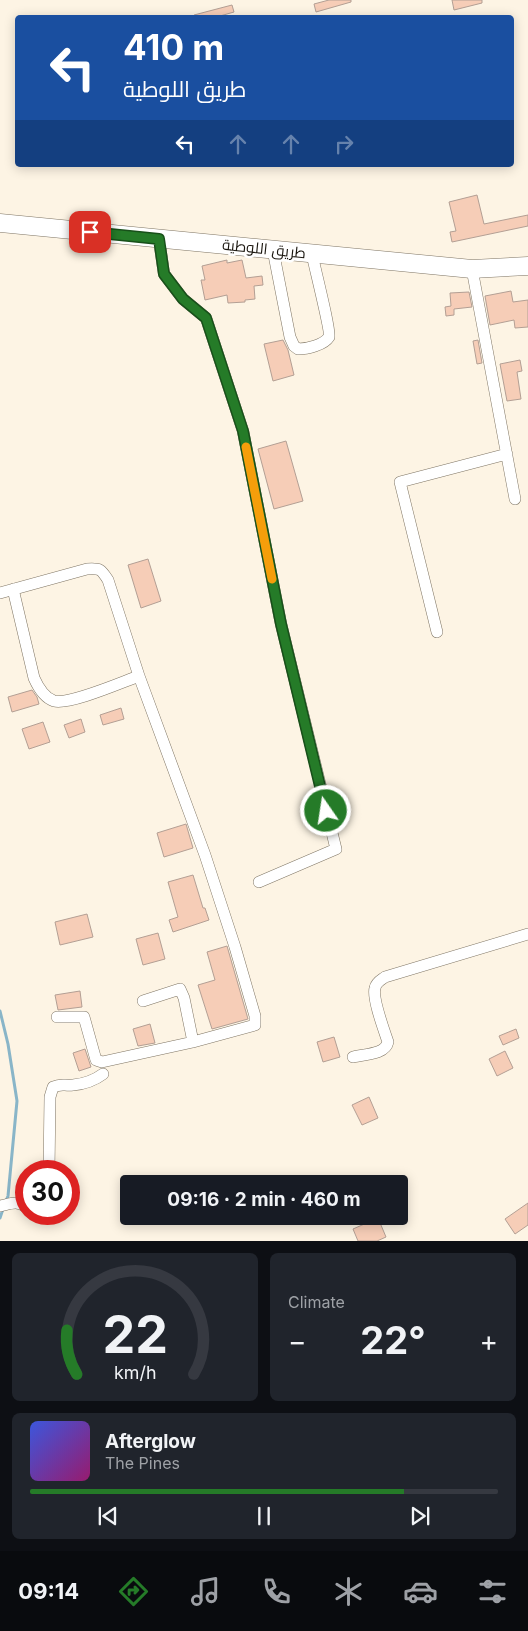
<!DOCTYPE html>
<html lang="en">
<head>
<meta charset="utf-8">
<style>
  body { margin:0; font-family:Inter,Cairo,sans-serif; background:#20242c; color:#f1f3f6; height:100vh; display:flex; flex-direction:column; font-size:19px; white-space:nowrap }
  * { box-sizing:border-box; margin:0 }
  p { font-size:16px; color:#9ea1a6 }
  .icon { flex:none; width:28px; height:28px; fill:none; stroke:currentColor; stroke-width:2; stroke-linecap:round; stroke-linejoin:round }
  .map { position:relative; height:1241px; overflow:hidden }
  .drawer { display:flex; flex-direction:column; gap:12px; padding:12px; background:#0d0f14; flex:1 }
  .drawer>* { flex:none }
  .guide { position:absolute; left:15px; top:15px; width:499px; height:152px; border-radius:5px; box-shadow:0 2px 12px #0003; background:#1a4fa0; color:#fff; overflow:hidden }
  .speed { position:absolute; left:15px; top:1160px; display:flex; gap:10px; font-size:25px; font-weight:700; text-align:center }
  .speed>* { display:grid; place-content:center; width:65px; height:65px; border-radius:50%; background:#171b24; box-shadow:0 2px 12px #0003; line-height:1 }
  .speed .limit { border:8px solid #d22; background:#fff; color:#111 }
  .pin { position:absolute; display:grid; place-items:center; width:42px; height:42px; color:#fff; margin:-21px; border-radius:10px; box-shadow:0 2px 8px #0006 }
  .me { position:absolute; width:55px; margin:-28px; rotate:347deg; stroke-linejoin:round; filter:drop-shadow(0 0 4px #0008) }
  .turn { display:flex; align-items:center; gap:18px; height:105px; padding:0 25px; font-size:22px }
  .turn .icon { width:65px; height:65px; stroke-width:2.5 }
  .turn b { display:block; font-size:35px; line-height:42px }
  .lanes { display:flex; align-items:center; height:48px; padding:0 25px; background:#0003; justify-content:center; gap:25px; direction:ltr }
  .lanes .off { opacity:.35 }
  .big { font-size:38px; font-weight:700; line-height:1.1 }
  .drawer .tile { flex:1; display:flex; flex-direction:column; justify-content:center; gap:8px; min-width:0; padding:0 18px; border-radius:8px; background:#20242c }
  .drawer .dial { align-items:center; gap:0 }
  .dial svg { height:130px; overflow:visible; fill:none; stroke:#363941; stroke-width:7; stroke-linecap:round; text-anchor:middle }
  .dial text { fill:#f1f3f6; stroke:none }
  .song { display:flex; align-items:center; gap:15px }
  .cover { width:60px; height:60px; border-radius:8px; background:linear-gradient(135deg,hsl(230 70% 55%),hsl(320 70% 35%)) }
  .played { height:5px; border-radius:2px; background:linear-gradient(90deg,#257b28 80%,#363941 80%) }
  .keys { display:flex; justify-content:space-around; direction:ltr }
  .heat { display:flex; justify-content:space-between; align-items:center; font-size:28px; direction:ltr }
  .drawer .tiles { flex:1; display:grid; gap:12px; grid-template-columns:1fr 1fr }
  .tile:last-child { grid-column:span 2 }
  .trip { position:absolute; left:120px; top:1175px; width:288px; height:50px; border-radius:5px; background:#171b24; box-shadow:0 2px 12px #0003; font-weight:700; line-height:50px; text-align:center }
  .tabs { display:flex; height:80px; justify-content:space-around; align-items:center; background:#090b0e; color:#9ea1a6 }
  .tabs .icon { width:35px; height:35px }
  .tabs .on { color:#257b28 }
  .tabs b { font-size:22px; color:#f1f3f6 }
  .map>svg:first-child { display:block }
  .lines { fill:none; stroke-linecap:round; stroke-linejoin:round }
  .stream { stroke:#89b5c8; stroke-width:3 }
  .building { fill:#f6cdb7; stroke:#b39f94 }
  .minor-casing { stroke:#7f7564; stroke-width:12 }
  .primary-casing { stroke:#7f7564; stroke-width:19 }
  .minor { stroke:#fff; stroke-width:11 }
  .primary { stroke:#fff; stroke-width:18 }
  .route-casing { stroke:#18501a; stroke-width:12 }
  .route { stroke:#257b28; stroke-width:9 }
  .slow { stroke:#f59e0b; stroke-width:9 }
  .labels { text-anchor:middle; stroke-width:5; stroke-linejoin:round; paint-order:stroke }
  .street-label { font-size:15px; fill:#1a160f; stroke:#fff }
</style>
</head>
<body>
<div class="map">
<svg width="528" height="1241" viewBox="0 0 528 1241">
  <rect width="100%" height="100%" fill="#fdf4e4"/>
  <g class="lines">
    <path class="stream" d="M0,1011L8,1044L17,1101L8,1196L6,1201
      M0,1218L3,1209"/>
  </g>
  <path class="building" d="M329,0H351V2L316,12L314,4Z
    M452,0H482V3L454,10Z
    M232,5L234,12L220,16L221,18H194V15Z
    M477,195L484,224L528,215V226L452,242L450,232L456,231L449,202Z
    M227,260V263L242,260L246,278L262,276L263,285L254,286L255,299L245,300V302L228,303L227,295L205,300L201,280H205L202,266Z
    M511,291L513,302L528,300V327L515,328L514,320L490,325L485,296Z
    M469,292L472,307L454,309V315L446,316L445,307L451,306L450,293Z
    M283,340L288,350L294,375L273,381L264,344Z
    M478,340L482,363L477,364L473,341Z
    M520,360L522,371L517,372L521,399L507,401L500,364Z
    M286,441L303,501L274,509L258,449Z
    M148,559L161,601L141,608L128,565Z
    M32,690L37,697L39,704L12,712L8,697Z
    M121,708L124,719L103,725L100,715Z
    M81,719L85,732L69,738L64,725Z
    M43,722L50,742L29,749L22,729Z
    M186,824L193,848L164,857L157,833Z
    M193,875L203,908H205L209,920L173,932L169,920L178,917L168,882Z
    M87,914L93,937L60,945L55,922Z
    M158,933L165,959L143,965L136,939Z
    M227,946L248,1019L212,1029L198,985L215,980L207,952Z
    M80,991L82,1007L58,1010L55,995Z
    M150,1024L155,1043L138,1046L133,1029Z
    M516,1029L519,1038L503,1045L499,1036Z
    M334,1037L340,1057L323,1062L317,1042Z
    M85,1049L91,1067L79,1071L73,1053Z
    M505,1051L513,1068L497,1076L489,1059Z
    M369,1097L378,1118L362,1125L352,1105Z
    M528,1203V1225L515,1234L505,1219Z
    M378,1218L386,1237L377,1241H358L353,1229Z"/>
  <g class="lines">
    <defs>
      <path id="minor" d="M159,239L164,274L183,299L206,318L243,431L281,624L336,849L259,882
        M273,250L290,337L294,346L298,349C307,349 324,345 329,337C331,331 314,265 312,254
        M472,269L515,499
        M13,589L34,678C38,687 45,698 54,701C70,705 122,682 139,676
        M0,593L87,569C100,568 101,569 108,580L139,676L205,855L235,947L255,1016V1025L193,1042L184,998L180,989L143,1001
        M437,632L400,482L507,454
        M57,1017H84L96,1060L102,1062L193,1042
        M353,1057C364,1054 385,1055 388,1042C384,1030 372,998 375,988C376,982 381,980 385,977L528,934
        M49,1171L50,1097L53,1087C62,1083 64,1086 73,1085C84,1084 95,1080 103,1074
        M0,1206C10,1204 17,1200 26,1207"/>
      <path id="primary" d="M0,223L472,269L528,266"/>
    </defs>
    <use href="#minor" class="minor-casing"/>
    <use href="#primary" class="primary-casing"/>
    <use href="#minor" class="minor"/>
    <use href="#primary" class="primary"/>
  </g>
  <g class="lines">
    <defs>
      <path id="route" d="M90,232L159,239L164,274L183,299L206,318L243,431L281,624L326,811"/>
    </defs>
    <use href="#route" class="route-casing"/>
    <use href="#route" class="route"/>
    <path class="slow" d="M246,447L272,579"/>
  </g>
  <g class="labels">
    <g class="street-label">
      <text transform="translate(264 249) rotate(6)" y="5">طريق اللوطية</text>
    </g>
  </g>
</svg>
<div class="speed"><div class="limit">30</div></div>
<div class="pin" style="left:90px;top:232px;background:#d93025"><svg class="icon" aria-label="arrive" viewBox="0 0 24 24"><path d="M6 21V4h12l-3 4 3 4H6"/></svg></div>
<svg class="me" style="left:326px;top:811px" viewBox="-20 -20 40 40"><circle r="17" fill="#257b28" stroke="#fff" stroke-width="3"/><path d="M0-11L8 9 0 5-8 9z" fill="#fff"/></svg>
<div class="trip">09:16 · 2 min · 460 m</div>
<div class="guide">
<div class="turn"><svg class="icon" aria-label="left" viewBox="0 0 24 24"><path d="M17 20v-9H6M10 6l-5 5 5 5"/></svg><div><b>410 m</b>طريق اللوطية</div></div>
<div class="lanes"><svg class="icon" aria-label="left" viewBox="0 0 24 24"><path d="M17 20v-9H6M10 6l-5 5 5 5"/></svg><svg class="icon off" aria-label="ahead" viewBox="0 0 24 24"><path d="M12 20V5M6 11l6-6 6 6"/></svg><svg class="icon off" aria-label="ahead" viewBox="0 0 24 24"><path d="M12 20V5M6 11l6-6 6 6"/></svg><svg class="icon off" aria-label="right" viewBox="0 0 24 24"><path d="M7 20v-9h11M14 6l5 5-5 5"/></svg></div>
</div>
</div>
<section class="drawer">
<div class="tiles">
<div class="tile dial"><svg viewBox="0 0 100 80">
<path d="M14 69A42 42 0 1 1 86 69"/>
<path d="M14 69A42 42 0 0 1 8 42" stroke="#257b28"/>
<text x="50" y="56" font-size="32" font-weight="700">22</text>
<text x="50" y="72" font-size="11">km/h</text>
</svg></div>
<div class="tile"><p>Climate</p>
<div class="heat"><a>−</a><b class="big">22°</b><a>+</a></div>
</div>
<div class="tile">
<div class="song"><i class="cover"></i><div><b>Afterglow</b><p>The Pines</p></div></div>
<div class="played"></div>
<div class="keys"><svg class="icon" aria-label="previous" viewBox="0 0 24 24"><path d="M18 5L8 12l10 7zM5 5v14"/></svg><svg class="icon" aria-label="pause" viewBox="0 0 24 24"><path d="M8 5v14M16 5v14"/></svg><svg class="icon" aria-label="next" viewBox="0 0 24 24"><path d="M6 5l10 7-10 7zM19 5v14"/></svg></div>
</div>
</div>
</section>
<nav class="tabs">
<b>09:14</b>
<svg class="icon on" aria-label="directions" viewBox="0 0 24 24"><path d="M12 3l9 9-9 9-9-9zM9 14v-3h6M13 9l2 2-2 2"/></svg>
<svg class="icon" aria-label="music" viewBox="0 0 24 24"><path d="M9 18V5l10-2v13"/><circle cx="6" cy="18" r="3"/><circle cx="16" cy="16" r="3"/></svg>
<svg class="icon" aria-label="phone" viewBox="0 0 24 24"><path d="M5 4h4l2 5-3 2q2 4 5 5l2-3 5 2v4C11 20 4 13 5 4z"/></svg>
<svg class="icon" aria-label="climate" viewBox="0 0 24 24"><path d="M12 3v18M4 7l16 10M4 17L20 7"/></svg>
<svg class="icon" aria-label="car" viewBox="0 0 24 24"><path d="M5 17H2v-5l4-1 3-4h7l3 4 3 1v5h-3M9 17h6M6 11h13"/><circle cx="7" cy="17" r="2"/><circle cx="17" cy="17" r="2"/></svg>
<svg class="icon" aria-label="filters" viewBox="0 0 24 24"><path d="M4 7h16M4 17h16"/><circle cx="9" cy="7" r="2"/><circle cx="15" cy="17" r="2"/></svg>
</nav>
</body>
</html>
